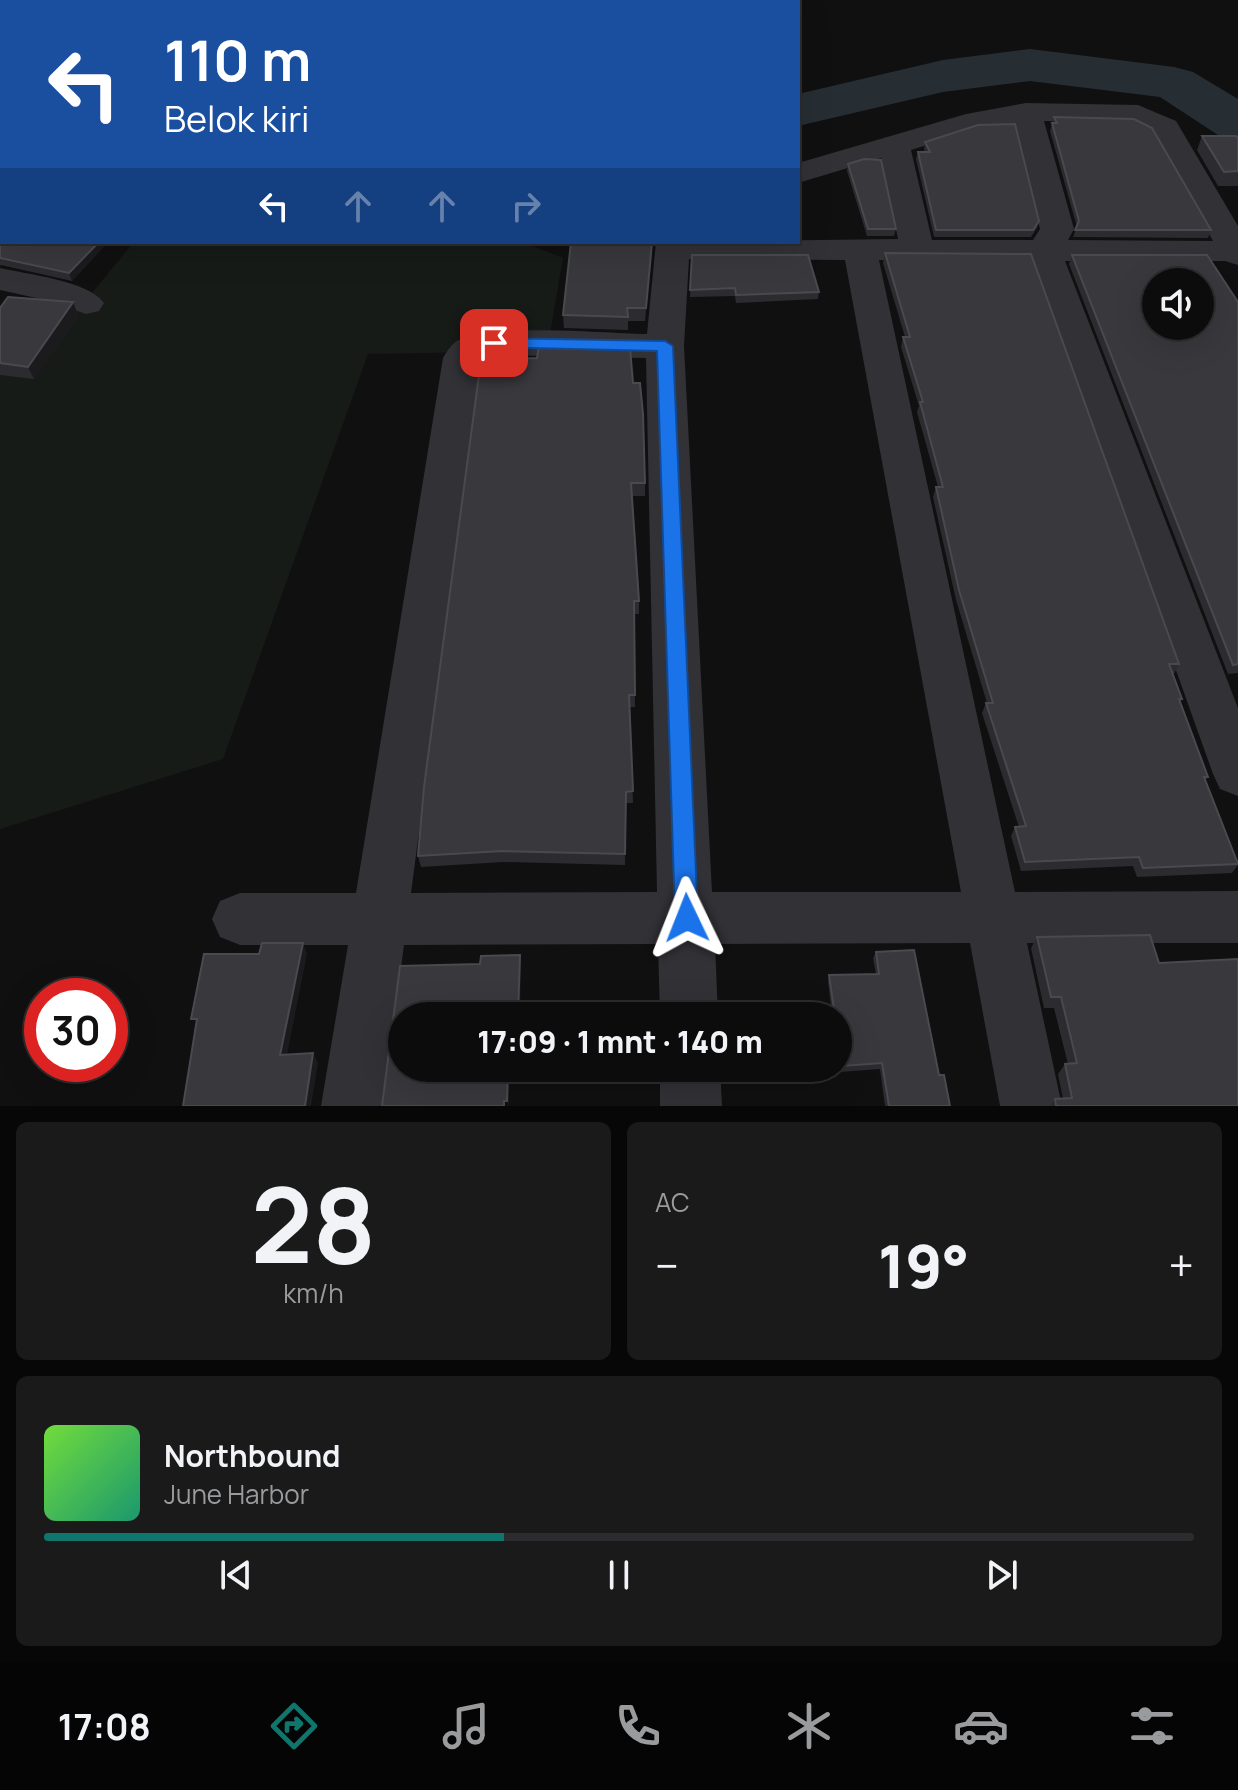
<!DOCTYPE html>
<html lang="id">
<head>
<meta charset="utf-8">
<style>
  body { margin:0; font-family:Manrope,sans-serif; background:#1a1a1b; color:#f1f3f6; height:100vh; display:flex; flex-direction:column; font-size:30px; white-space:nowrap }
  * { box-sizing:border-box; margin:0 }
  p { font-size:26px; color:#9a9b9d }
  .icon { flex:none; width:44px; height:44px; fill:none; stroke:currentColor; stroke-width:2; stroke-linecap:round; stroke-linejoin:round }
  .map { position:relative; height:1106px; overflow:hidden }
  .panel { display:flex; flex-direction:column; gap:16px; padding:16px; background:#070707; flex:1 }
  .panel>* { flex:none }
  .hud { position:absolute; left:0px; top:0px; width:800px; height:244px; box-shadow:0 8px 32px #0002,0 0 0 2px #2c2c2e; background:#1a4fa0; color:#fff; overflow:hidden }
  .tools { position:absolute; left:1142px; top:268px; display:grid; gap:16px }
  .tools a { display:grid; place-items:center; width:72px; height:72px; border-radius:50%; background:#0c0c0d; box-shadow:0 8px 32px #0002,0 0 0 2px #2c2c2e; font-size:40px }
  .speed { position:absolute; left:24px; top:978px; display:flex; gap:16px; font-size:40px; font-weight:700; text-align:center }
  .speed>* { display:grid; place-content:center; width:104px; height:104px; border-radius:50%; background:#0c0c0d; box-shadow:0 8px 32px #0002,0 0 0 2px #2c2c2e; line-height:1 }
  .speed .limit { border:12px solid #d22; background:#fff; color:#111 }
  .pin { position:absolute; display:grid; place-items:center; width:68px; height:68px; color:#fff; margin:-34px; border-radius:16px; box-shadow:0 4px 12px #0006 }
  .me { position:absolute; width:88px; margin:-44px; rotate:358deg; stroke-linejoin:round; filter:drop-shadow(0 0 6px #0008) }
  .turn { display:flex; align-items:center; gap:28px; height:168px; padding:0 32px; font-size:36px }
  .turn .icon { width:104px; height:104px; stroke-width:2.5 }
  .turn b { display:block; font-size:56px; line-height:68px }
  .lanes { display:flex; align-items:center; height:76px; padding:0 32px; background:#0003; justify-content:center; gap:40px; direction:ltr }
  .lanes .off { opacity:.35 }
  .big { font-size:60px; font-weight:800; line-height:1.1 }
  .panel .widget { flex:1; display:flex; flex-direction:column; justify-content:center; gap:12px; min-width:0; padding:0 28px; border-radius:12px; background:#1a1a1b }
  .panel .dial { align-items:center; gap:0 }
  .dial b { font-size:104px; line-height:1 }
  .song { display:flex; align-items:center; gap:24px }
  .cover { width:96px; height:96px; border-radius:12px; background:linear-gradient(135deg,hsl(100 70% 55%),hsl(160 70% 35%)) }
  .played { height:8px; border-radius:4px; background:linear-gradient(90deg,#0f766e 40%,#2c2c2e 40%) }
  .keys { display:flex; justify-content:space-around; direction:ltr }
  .heat { display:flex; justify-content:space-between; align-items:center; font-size:44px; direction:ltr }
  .panel .tiles { flex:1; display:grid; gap:16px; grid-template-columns:1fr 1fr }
  .widget:last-child { grid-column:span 2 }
  .trip { position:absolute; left:388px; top:1002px; width:464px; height:80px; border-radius:40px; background:#0c0c0d; box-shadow:0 8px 32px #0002,0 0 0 2px #2c2c2e; font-weight:800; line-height:80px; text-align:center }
  .dock { display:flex; height:128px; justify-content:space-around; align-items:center; background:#050505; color:#9a9b9d }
  .dock .icon { width:56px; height:56px }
  .dock .on { color:#0f766e }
  .dock b { font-size:36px; color:#f1f3f6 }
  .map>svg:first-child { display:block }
  .green { fill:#161b17 }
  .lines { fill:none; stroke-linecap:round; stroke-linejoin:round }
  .river { fill:#262e34; fill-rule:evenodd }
  .minor { fill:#313136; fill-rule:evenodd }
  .wall { fill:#2c2b2f }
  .shaded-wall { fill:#1b1b1d }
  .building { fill:#38383d; stroke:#494a4f; stroke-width:2; fill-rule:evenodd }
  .route { fill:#1a73e8; stroke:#114b97; stroke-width:2 }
</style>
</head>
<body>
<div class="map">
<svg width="1238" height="1106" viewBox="0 0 1238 1106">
  <rect width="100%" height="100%" fill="#101011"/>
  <path class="green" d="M134,242H522L563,258L547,351L368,354L223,759L0,829V307L2,305L71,318Z"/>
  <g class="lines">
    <path class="river" d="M307,0H357L358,2H308Z
      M1030,49L1174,67L1193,72L1238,99V140L1218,135L1160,97L1030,81L943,92L798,126V94L943,60Z"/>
    <path class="minor" d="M47,0H94L93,2Z
      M248,0H277L278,2H249Z
      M2,92V113H0V93Z
      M1026,103L1138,105L1176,121L1238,226V265L1225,261H1065L1238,708V796L1220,789L1213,774L1030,261L879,260L1015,892L1238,891V943H1027L1062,1106H1000L970,943L715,944L718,1016H660L658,944L404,945L383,1106H321L348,945H240L220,937L212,919L220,901L240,893H356L443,358C447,351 452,343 459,340C501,323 599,333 647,334L656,242L898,239L881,158L798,183V163L966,114ZM1044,121L1132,123L1153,134L1213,241L1068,240L1074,229ZM1014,123L1040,229L1033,240H932L911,150L981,128ZM689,259L845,260L961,892H712L684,346ZM494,355L646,358L657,892L411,893L481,360Z
      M0,139H2V157H0Z
      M0,268C26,274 89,281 104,303L99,311L86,314L50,301L0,290Z
      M660,1068H720L722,1106H660Z"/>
  </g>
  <path class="wall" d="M1054,117L1211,230L1208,238L1073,237L1077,227L1050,131Z
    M1202,136L1238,138V186H1218L1197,150Z
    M925,142L1039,221L1037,228L1031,237H934L916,159L918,152H925L924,149Z
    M848,164L896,229L894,236H867L847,171Z
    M0,183L2,242H108L72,281L1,265L0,266Z
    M885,253L1179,664L1174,674H1173L1182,699L1180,703L1208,777L1205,781L1238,862V865L1232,873L1137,877L1133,866L1021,871L1011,836L1015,827H1019L982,713L986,703H987L956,600L933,497L936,487H938L917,412L919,406L901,347L903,337H905L883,263Z
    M652,255L645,321H628V330L564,328L563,315Z
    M692,255L819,292L818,299L736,303L735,296L690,297Z
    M1072,255L1238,302V673L1228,674L1069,264Z
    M73,302L78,315L34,379L0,375V308Z
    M633,383L645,483V496H632L639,601V614H634L635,707H630L633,803H626L625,865L503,862L421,867L418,856Z
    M1037,937L1159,963L1238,1106H1050L1055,1099H1063L1058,1074L1065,1064H1068L1054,1008H1044L1031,948Z
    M876,952L939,1075L950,1106H885L880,1069L840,1072L838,1058V1016H832L828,981L829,975L876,974L873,958Z"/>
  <path class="shaded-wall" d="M99,242H108L72,281L69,273Z
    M652,242V255L645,321L646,308Z
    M73,302L78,315L34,379L28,367Z
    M303,943L307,954L285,1065L280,1055Z
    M520,955L521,965L520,1016H518Z
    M313,1053L318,1063L311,1106H305Z
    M508,1068H509V1106L507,1101Z"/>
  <path class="building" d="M1054,117L1134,119L1152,128L1211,230H1075L1079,221L1052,123H1057Z
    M1015,124L1039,221L1033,230H936L918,152H930L925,142L978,125Z
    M1202,136H1236L1238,138V171L1224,172Z
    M864,159L881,160L896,229H868L848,164Z
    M0,183H2V242H99L69,273L0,258Z
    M571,242H652L646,308H627L628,317L563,315Z
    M885,253L1031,254L1179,664H1169L1182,699H1179L1208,777H1204L1238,864L1143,868L1139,857L1025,862L1015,827L1026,826L986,703H993L959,590L936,487H943L920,402H923L903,337H910Z
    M692,255H808L819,292L736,295L735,288L690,290Z
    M1072,255H1207L1238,302V664L1233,665ZM1156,282H1200V326H1156Z
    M8,297L73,302L28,367L0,363V308Z
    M539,346L630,348L633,383H640L643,414L645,483H631L639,601H634L635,695H629L633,791L626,792L625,854L502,851L418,856L424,787L481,360L537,358Z
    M1150,935L1159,963L1238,959V1106H1056L1055,1099L1072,1098L1065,1064L1077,1063L1061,997H1051L1037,937Z
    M262,943H303L280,1055L313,1053L305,1106H183L197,1019H191L204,954H259Z
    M914,950L939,1075H944L950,1106H889L882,1063L842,1066L838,1038V1016H835L829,975L879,974L876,952Z
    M520,955L518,1016H402V1068H508L507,1101H504V1106H382L400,966L480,964L481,956Z"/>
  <path class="route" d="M494,338L665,341L673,346L698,918L695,926L687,929L679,926L675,918L657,351L488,347V340Z"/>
</svg>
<div class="tools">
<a><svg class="icon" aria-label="sound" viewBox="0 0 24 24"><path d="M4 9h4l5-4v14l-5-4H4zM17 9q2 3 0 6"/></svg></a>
</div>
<div class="speed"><div class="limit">30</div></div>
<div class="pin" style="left:494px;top:343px;background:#d93025"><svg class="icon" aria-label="arrive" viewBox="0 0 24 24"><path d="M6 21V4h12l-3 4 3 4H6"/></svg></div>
<svg class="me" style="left:687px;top:918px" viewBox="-20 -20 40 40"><path d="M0-17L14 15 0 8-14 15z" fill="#1a73e8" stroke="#fff" stroke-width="4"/></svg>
<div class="trip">17:09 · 1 mnt · 140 m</div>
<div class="hud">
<div class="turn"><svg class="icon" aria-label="left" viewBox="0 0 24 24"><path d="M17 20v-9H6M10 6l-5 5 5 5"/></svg><div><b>110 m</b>Belok kiri</div></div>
<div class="lanes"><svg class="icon" aria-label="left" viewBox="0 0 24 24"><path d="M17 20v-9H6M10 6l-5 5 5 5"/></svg><svg class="icon off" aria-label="ahead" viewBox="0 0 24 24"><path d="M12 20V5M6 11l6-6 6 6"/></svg><svg class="icon off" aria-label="ahead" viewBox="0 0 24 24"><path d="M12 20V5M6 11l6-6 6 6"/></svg><svg class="icon off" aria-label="right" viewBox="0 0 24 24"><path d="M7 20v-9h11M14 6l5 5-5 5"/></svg></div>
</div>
</div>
<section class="panel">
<div class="tiles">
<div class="widget dial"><b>28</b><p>km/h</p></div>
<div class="widget"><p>AC</p>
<div class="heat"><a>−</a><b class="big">19°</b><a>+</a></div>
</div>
<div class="widget">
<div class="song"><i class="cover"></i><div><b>Northbound</b><p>June Harbor</p></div></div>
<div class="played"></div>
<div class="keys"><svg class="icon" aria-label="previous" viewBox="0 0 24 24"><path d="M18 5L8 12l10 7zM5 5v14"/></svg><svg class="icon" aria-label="pause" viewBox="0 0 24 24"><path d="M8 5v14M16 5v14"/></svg><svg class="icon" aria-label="next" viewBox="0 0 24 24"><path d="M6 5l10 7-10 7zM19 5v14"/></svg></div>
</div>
</div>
</section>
<nav class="dock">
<b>17:08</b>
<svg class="icon on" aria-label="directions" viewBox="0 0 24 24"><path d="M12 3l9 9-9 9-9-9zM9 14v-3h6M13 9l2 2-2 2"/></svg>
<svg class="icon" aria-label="music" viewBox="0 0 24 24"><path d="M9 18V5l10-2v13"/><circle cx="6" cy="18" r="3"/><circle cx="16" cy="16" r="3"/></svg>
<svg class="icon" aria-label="phone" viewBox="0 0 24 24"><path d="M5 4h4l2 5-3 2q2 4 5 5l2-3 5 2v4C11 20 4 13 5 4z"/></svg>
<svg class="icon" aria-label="climate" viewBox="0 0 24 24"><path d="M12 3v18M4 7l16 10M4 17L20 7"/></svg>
<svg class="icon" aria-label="car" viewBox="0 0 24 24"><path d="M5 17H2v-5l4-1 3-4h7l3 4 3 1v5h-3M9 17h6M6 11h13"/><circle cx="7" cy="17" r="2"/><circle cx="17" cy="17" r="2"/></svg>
<svg class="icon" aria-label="filters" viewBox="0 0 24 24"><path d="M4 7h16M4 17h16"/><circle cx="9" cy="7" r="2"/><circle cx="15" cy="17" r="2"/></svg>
</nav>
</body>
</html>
